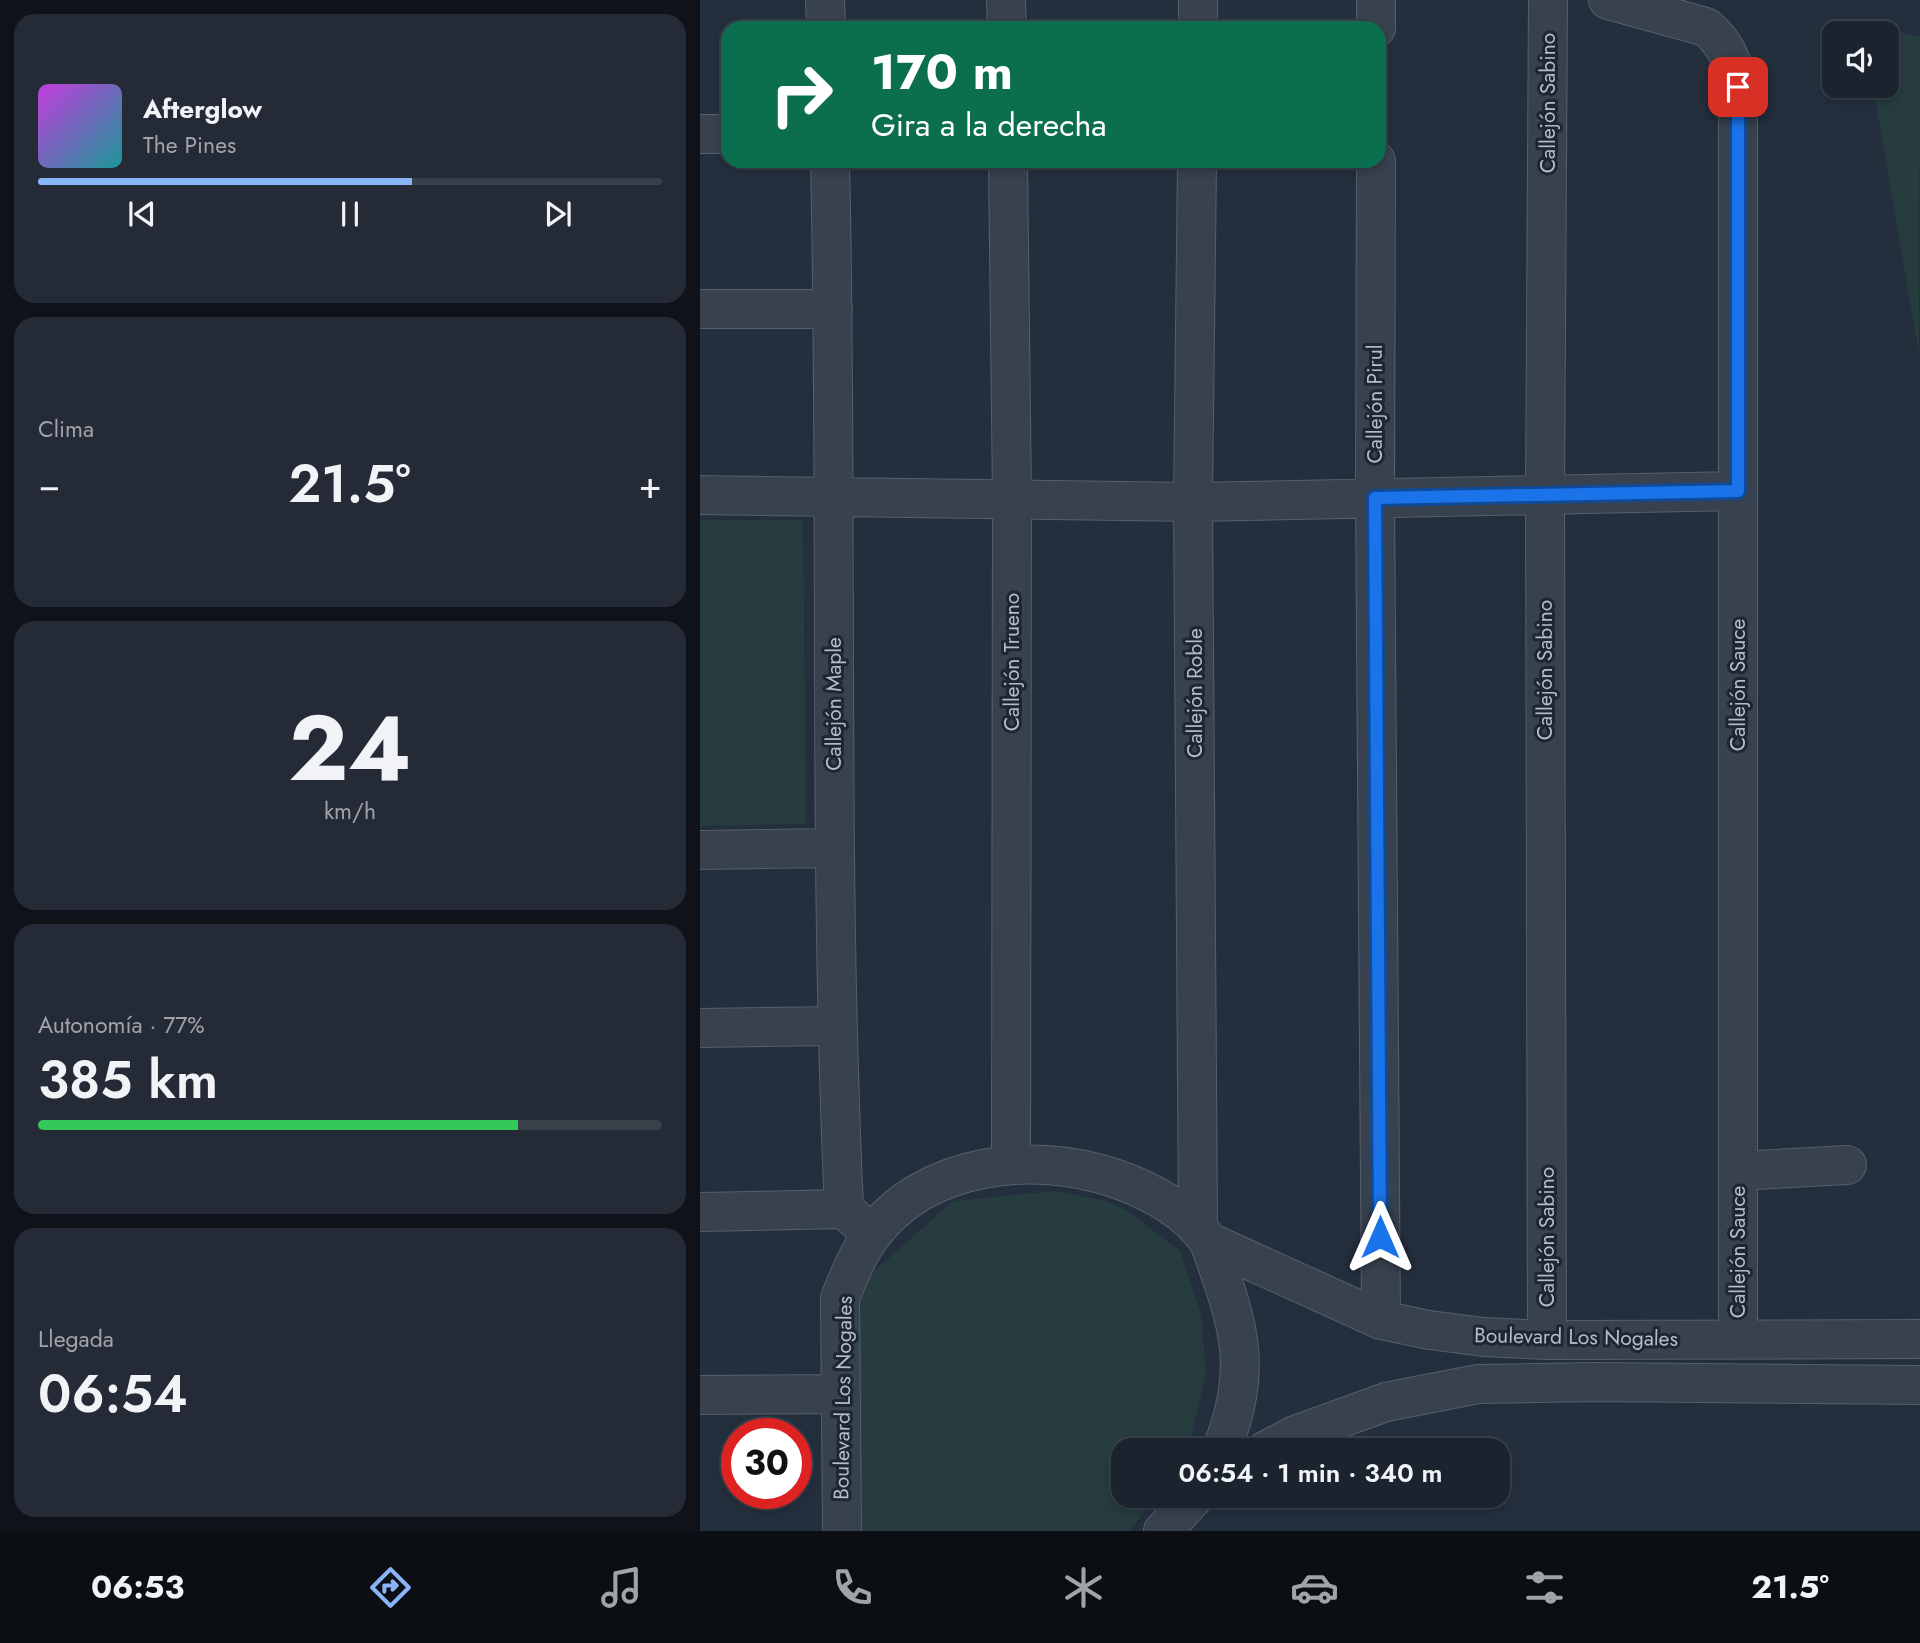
<!DOCTYPE html>
<html lang="es">
<head>
<meta charset="utf-8">
<style>
  body { margin:0; font-family:Jost,sans-serif; background:#242b36; color:#f1f3f6; height:100vh; display:flex; flex-direction:column; font-size:26px; white-space:nowrap }
  * { box-sizing:border-box; margin:0 }
  p { font-size:23px; color:#a0a4aa }
  .icon { flex:none; width:38px; height:38px; fill:none; stroke:currentColor; stroke-width:2; stroke-linecap:round; stroke-linejoin:round }
  .map { position:relative; flex:1; overflow:hidden }
  .side { display:flex; flex-direction:column; gap:14px; padding:14px; background:#0f1319; width:700px }
  .side>* { flex:none }
  .top-card { position:absolute; left:21px; top:21px; width:665px; height:147px; border-radius:21px; box-shadow:0 4px 10px #0003,0 0 0 2px #39404a; background:#0b6e4f; color:#fff; overflow:hidden }
  .fabs { position:absolute; left:1122px; top:21px; display:grid; gap:14px }
  .fabs a { display:grid; place-items:center; width:77px; height:77px; border-radius:14px; background:#1b232e; box-shadow:0 4px 10px #0003,0 0 0 2px #39404a; font-size:35px }
  .speed { position:absolute; left:21px; top:1418px; display:flex; gap:14px; font-size:35px; font-weight:700; text-align:center }
  .speed>* { display:grid; place-content:center; width:91px; height:91px; border-radius:50%; background:#1b232e; box-shadow:0 4px 10px #0003,0 0 0 2px #39404a; line-height:1 }
  .speed .limit { border:10px solid #d22; background:#fff; color:#111 }
  .pin { position:absolute; display:grid; place-items:center; width:60px; height:60px; color:#fff; margin:-30px; border-radius:14px; box-shadow:0 4px 10px #0006 }
  .me { position:absolute; width:77px; margin:-38px; rotate:0deg; stroke-linejoin:round; filter:drop-shadow(0 0 5px #0008) }
  .turn { display:flex; align-items:center; gap:24px; height:147px; padding:0 35px; font-size:32px }
  .turn .icon { width:91px; height:91px; stroke-width:2.5 }
  .turn b { display:block; font-size:49px; line-height:60px }
  .big { font-size:52px; font-weight:600; line-height:1.1 }
  .side .card { flex:1; display:flex; flex-direction:column; justify-content:center; gap:10px; min-width:0; padding:0 24px; border-radius:21px; background:#242b36 }
  .side .dial { align-items:center; gap:0 }
  .dial b { font-size:91px; line-height:1 }
  .song { display:flex; align-items:center; gap:21px }
  .cover { width:84px; height:84px; border-radius:10px; background:linear-gradient(135deg,hsl(290 70% 55%),hsl(180 70% 35%)) }
  .played { height:7px; border-radius:4px; background:linear-gradient(90deg,#8ab4f8 60%,#39404a 60%) }
  .keys { display:flex; justify-content:space-around; direction:ltr }
  .heat { display:flex; justify-content:space-between; align-items:center; font-size:38px; direction:ltr }
  .charge { height:10px; border-radius:5px; background:linear-gradient(90deg,#34c759 77%,#39404a 0) }
  .trip { position:absolute; left:411px; top:1438px; width:399px; height:70px; border-radius:21px; background:#1b232e; box-shadow:0 4px 10px #0003,0 0 0 2px #39404a; font-weight:600; line-height:70px; text-align:center }
  .tab-bar { display:flex; height:112px; justify-content:space-around; align-items:center; background:#0b0e12; color:#a0a4aa }
  .tab-bar .icon { width:49px; height:49px }
  .tab-bar .on { color:#8ab4f8 }
  .tab-bar b { font-size:32px; color:#f1f3f6 }
  main { display:flex; flex:1; min-height:0 }
  .map>svg:first-child { display:block }
  .green { fill:#263c3f }
  .lines { fill:none; stroke-linecap:round; stroke-linejoin:round }
  .minor-casing { stroke:#565f6c; stroke-width:40 }
  .minor { stroke:#38414e; stroke-width:38 }
  .route-casing { stroke:#114b97; stroke-width:18 }
  .route { stroke:#1a73e8; stroke-width:12 }
  .labels { text-anchor:middle; stroke-width:6; stroke-linejoin:round; paint-order:stroke }
  .street-label { font-size:21px; fill:#b4bcc9; stroke:#1d2633 }
</style>
</head>
<body>
<main>
<section class="side">
<div class="card">
<div class="song"><i class="cover"></i><div><b>Afterglow</b><p>The Pines</p></div></div>
<div class="played"></div>
<div class="keys"><svg class="icon" aria-label="previous" viewBox="0 0 24 24"><path d="M18 5L8 12l10 7zM5 5v14"/></svg><svg class="icon" aria-label="pause" viewBox="0 0 24 24"><path d="M8 5v14M16 5v14"/></svg><svg class="icon" aria-label="next" viewBox="0 0 24 24"><path d="M6 5l10 7-10 7zM19 5v14"/></svg></div>
</div>
<div class="card"><p>Clima</p>
<div class="heat"><a>−</a><b class="big">21.5°</b><a>+</a></div>
</div>
<div class="card dial"><b>24</b><p>km/h</p></div>
<div class="card"><p>Autonomía · 77%</p><b class="big">385 km</b><div class="charge"></div></div>
<div class="card"><p>Llegada</p><b class="big">06:54</b></div>
</section>
<div class="map">
<svg width="1220" height="1531" viewBox="0 0 1220 1531">
  <rect width="100%" height="100%" fill="#242f3e"/>
  <path class="green" d="M1191,30L1220,37L1219,354L1173,86H1186L1187,36Z
    M0,520H103L106,824L0,826Z
    M353,1191L403,1200L426,1210L480,1251L501,1315L506,1373L488,1451H424V1496H458L429,1531H154L145,1387L162,1282L253,1201Z"/>
  <g class="lines">
    <defs>
      <path id="minor" d="M125,0L126,28
        M306,0L307,28
        M908,0L1006,27C1026,43 1033,63 1038,87V1339
        M498,28V0
        M676,28V0
        M0,134H28
        M130,161C138,510 128,860 144,1209L172,1234
        M308,161L312,500L311,1164
        M497,161L493,502L498,1226
        M676,161L675,498L681,1320
        M0,309H133
        M0,495L493,502L1038,491
        M0,850L134,848
        M0,1028L136,1026
        M1038,1171L1147,1165
        M0,1212L144,1209
        M509,1242C538,1324 555,1365 521,1451
        M847,1340L845,495L848,0
        M0,1395L138,1394
        M565,1451L595,1435L686,1402L778,1384L894,1382L1220,1385
        M142,1531L140,1298C149,1276 157,1255 171,1236C225,1162 333,1151 414,1178C449,1190 487,1210 509,1242L681,1320L729,1330L784,1337L847,1340L1220,1339
        M463,1531L495,1496"/>
    </defs>
    <use href="#minor" class="minor-casing"/>
    <use href="#minor" class="minor"/>
  </g>
  <g class="lines">
    <defs>
      <path id="route" d="M680,1237L675,498L1038,491V87"/>
    </defs>
    <use href="#route" class="route-casing"/>
    <use href="#route" class="route"/>
  </g>
  <g class="labels">
    <g class="street-label">
      <text transform="translate(848 103) rotate(-90)" y="7">Callejón Sabino</text>
      <text transform="translate(675 404) rotate(-90)" y="7">Callejón Pirul</text>
      <text transform="translate(312 662) rotate(-90)" y="7">Callejón Trueno</text>
      <text transform="translate(845 670) rotate(-90)" y="7">Callejón Sabino</text>
      <text transform="translate(1038 685) rotate(-90)" y="7">Callejón Sauce</text>
      <text transform="translate(495 693) rotate(-90)" y="7">Callejón Roble</text>
      <text transform="translate(134 704) rotate(-90)" y="7">Callejón Maple</text>
      <text transform="translate(847 1237) rotate(-90)" y="7">Callejón Sabino</text>
      <text transform="translate(1038 1252) rotate(-90)" y="7">Callejón Sauce</text>
      <text transform="translate(876 1337) rotate(1)" y="7">Boulevard Los Nogales</text>
      <text transform="translate(143 1398) rotate(-89)" y="7">Boulevard Los Nogales</text>
    </g>
  </g>
</svg>
<div class="fabs">
<a><svg class="icon" aria-label="sound" viewBox="0 0 24 24"><path d="M4 9h4l5-4v14l-5-4H4zM17 9q2 3 0 6"/></svg></a>
</div>
<div class="speed"><div class="limit">30</div></div>
<div class="pin" style="left:1038px;top:87px;background:#d93025"><svg class="icon" aria-label="arrive" viewBox="0 0 24 24"><path d="M6 21V4h12l-3 4 3 4H6"/></svg></div>
<svg class="me" style="left:680px;top:1237px" viewBox="-20 -20 40 40"><path d="M0-17L14 15 0 8-14 15z" fill="#1a73e8" stroke="#fff" stroke-width="4"/></svg>
<div class="trip">06:54 · 1 min · 340 m</div>
<div class="top-card">
<div class="turn"><svg class="icon" aria-label="right" viewBox="0 0 24 24"><path d="M7 20v-9h11M14 6l5 5-5 5"/></svg><div><b>170 m</b>Gira a la derecha</div></div>
</div>
</div>
</main>
<nav class="tab-bar">
<b>06:53</b>
<svg class="icon on" aria-label="directions" viewBox="0 0 24 24"><path d="M12 3l9 9-9 9-9-9zM9 14v-3h6M13 9l2 2-2 2"/></svg>
<svg class="icon" aria-label="music" viewBox="0 0 24 24"><path d="M9 18V5l10-2v13"/><circle cx="6" cy="18" r="3"/><circle cx="16" cy="16" r="3"/></svg>
<svg class="icon" aria-label="phone" viewBox="0 0 24 24"><path d="M5 4h4l2 5-3 2q2 4 5 5l2-3 5 2v4C11 20 4 13 5 4z"/></svg>
<svg class="icon" aria-label="climate" viewBox="0 0 24 24"><path d="M12 3v18M4 7l16 10M4 17L20 7"/></svg>
<svg class="icon" aria-label="car" viewBox="0 0 24 24"><path d="M5 17H2v-5l4-1 3-4h7l3 4 3 1v5h-3M9 17h6M6 11h13"/><circle cx="7" cy="17" r="2"/><circle cx="17" cy="17" r="2"/></svg>
<svg class="icon" aria-label="filters" viewBox="0 0 24 24"><path d="M4 7h16M4 17h16"/><circle cx="9" cy="7" r="2"/><circle cx="15" cy="17" r="2"/></svg>
<b>21.5°</b>
</nav>
</body>
</html>
